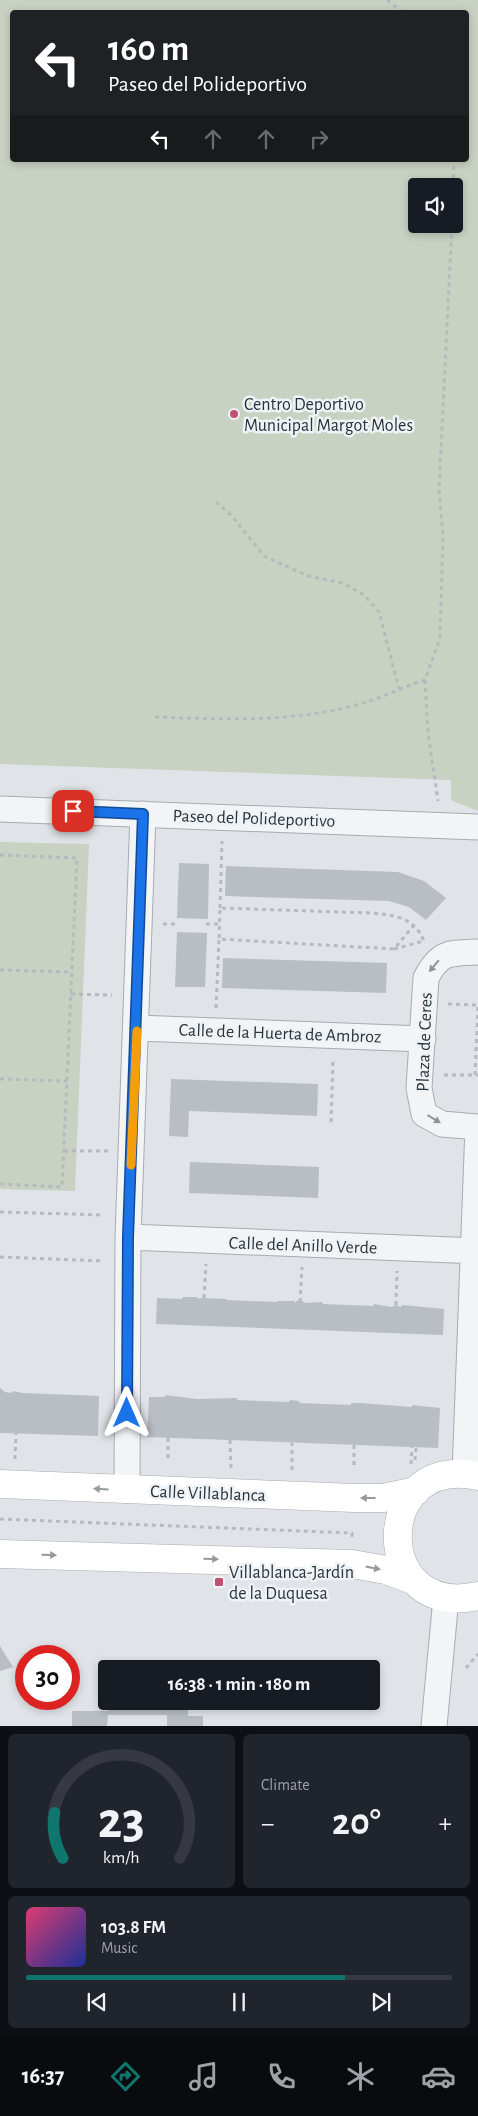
<!DOCTYPE html>
<html lang="en">
<head>
<meta charset="utf-8">
<style>
  body { margin:0; font-family:"Alegreya Sans",sans-serif; background:#20242c; color:#f1f3f6; height:100vh; display:flex; flex-direction:column; font-size:19px; white-space:nowrap }
  * { box-sizing:border-box; margin:0 }
  p { font-size:16px; color:#9ea1a6 }
  .icon { flex:none; width:28px; height:28px; fill:none; stroke:currentColor; stroke-width:2; stroke-linecap:round; stroke-linejoin:round }
  .map { position:relative; height:1726px; overflow:hidden }
  .details { display:flex; flex-direction:column; gap:8px; padding:8px; background:#0d0f14; flex:1 }
  .details>* { flex:none }
  .banner { position:absolute; left:10px; top:10px; width:459px; height:152px; border-radius:5px; box-shadow:0 2px 8px #0003; background:#202124; color:#fff; overflow:hidden }
  .controls { position:absolute; left:408px; top:178px; display:grid; gap:10px }
  .controls a { display:grid; place-items:center; width:55px; height:55px; border-radius:5px; background:#171b24; box-shadow:0 2px 8px #0003; font-size:25px }
  .speed { position:absolute; left:15px; top:1645px; display:flex; gap:10px; font-size:25px; font-weight:700; text-align:center }
  .speed>* { display:grid; place-content:center; width:65px; height:65px; border-radius:50%; background:#171b24; box-shadow:0 2px 8px #0003; line-height:1 }
  .speed .limit { border:8px solid #d22; background:#fff; color:#111 }
  .pin { position:absolute; display:grid; place-items:center; width:42px; height:42px; color:#fff; margin:-21px; border-radius:10px; box-shadow:0 2px 8px #0006 }
  .me { position:absolute; width:55px; margin:-28px; rotate:0deg; stroke-linejoin:round; filter:drop-shadow(0 0 4px #0008) }
  .turn { display:flex; align-items:center; gap:18px; height:105px; padding:0 15px; font-size:22px }
  .turn .icon { width:65px; height:65px; stroke-width:2.5 }
  .turn b { display:block; font-size:35px; line-height:42px }
  .lanes { display:flex; align-items:center; height:48px; padding:0 15px; background:#0003; justify-content:center; gap:25px; direction:ltr }
  .lanes .off { opacity:.35 }
  .big { font-size:38px; font-weight:700; line-height:1.1 }
  .details .widget { flex:1; display:flex; flex-direction:column; justify-content:center; gap:8px; min-width:0; padding:0 18px; border-radius:8px; background:#20242c }
  .details .dial { align-items:center; gap:0 }
  .dial svg { height:130px; overflow:visible; fill:none; stroke:#363941; stroke-width:7; stroke-linecap:round; text-anchor:middle }
  .dial text { fill:#f1f3f6; stroke:none }
  .song { display:flex; align-items:center; gap:15px }
  .cover { width:60px; height:60px; border-radius:8px; background:linear-gradient(135deg,hsl(340 70% 55%),hsl(230 70% 35%)) }
  .played { height:5px; border-radius:2px; background:linear-gradient(90deg,#0f766e 75%,#363941 75%) }
  .keys { display:flex; justify-content:space-around; direction:ltr }
  .heat { display:flex; justify-content:space-between; align-items:center; font-size:28px; direction:ltr }
  .details .tiles { flex:1; display:grid; gap:8px; grid-template-columns:1fr 1fr }
  .widget:last-child { grid-column:span 2 }
  .trip { position:absolute; left:98px; top:1660px; width:282px; height:50px; border-radius:5px; background:#171b24; box-shadow:0 2px 8px #0003; font-weight:700; line-height:50px; text-align:center }
  .dock { display:flex; height:80px; justify-content:space-around; align-items:center; background:#090b0e; color:#9ea1a6 }
  .dock .icon { width:35px; height:35px }
  .dock .on { color:#0f766e }
  .dock b { font-size:22px; color:#f1f3f6 }
  .map>svg:first-child { display:block }
  .green { fill:#c8d1c2; fill-rule:evenodd }
  .building { fill:#b8bec4 }
  .lines { fill:none; stroke-linecap:round; stroke-linejoin:round }
  .street-casing { stroke:#a6acb1; stroke-width:27 }
  .secondary-casing { stroke:#a6acb1; stroke-width:29 }
  .path { stroke:#b6babe; stroke-width:3; stroke-dasharray:4 4; stroke-linecap:butt }
  .street { stroke:#f2f4f6; stroke-width:25 }
  .secondary { stroke:#fff; stroke-width:28 }
  .oneway { fill:#8e949a }
  .oneway2 { fill:#949a9e }
  .route-casing { stroke:#114b97; stroke-width:12 }
  .route { stroke:#1a73e8; stroke-width:9 }
  .slow { stroke:#f59e0b; stroke-width:9 }
  .poi-dot { fill:#c15071; stroke:#eff3f5; stroke-width:2 }
  .labels { text-anchor:middle; stroke-width:5; stroke-linejoin:round; paint-order:stroke }
  .poi-label { font-size:18px; fill:#2a343d; stroke:#eff3f5; text-anchor:start }
  .street-label { font-size:18px; fill:#2a343d; stroke:#eff3f5 }
</style>
</head>
<body>
<div class="map">
<svg width="478" height="1726" viewBox="0 0 478 1726">
  <rect width="100%" height="100%" fill="#e0e4e8"/>
  <path class="green" d="M0,0H478V811L451,800V780L0,764ZM12,12H466V160H12ZM416,186H454V224H416Z
    M0,842L89,844L75,1191L0,1189Z"/>
  <path class="building" d="M179,863L209,864L208,919L177,918Z
    M226,866L398,872L424,881L446,898L426,920L409,907L389,901L225,896Z
    M177,932L207,933L205,987H175Z
    M223,958L387,963L386,993L222,988Z
    M171,1079L318,1084L317,1116L189,1111L188,1137L169,1136Z
    M190,1162L319,1167L318,1198L189,1193Z
    M183,1297H197L198,1299L200,1298L227,1299V1300L277,1302L278,1301H294L296,1303V1301H303L304,1303L322,1302L323,1304L373,1306L374,1304L392,1307L396,1305L401,1307L402,1305L444,1309L443,1335L156,1324L157,1298L182,1299Z
    M0,1388L5,1392L11,1393L13,1391L22,1393L99,1396L98,1436L0,1433Z
    M165,1395L197,1399L237,1398V1400L289,1402L290,1400L299,1401L300,1403L351,1405V1403H361L412,1407V1405L440,1408L438,1448L147,1437L149,1397H165Z
    M0,1646L13,1667L0,1671Z
    M108,1701H188V1716H203V1726H167V1715H108L107,1726H72V1711H108Z"/>
  <g class="lines">
    <defs>
      <path id="street" d="M0,809L478,827
        M478,952C450,953 440,951 426,978L419,1088L424,1114L442,1124L478,1127
        M137,1028L423,1039
        M128,1237L478,1251
        M465,1474L478,1127
        M127,1490L128,1237L143,814
        M434,1726L446,1598"/>
      <path id="secondary" d="M478,1476C371,1453 371,1620 478,1596
        M0,1484L354,1498H383L416,1491
        M0,1554L352,1564L386,1570L413,1580"/>
    </defs>
    <use href="#street" class="street-casing"/>
    <use href="#secondary" class="secondary-casing"/>
    <path class="path" d="M387,0L402,12
      M453,186L454,160
      M216,502L231,515L264,556L308,576L343,583L364,595L379,612L399,689
      M425,680L428,732L438,801
      M155,717C222,719 290,723 356,705C380,699 402,687 425,680L440,638L443,536L439,490L452,224
      M0,855L77,858L62,1187L0,1184
      M220,908L222,841
      M163,924H176
      M206,924H219
      M394,949L424,941C414,917 394,915 371,913L220,908L219,939L394,949L414,925
      M0,970L72,972
      M71,994L112,995
      M448,1004L478,1005
      M216,1008L219,939
      M444,1075H478
      M475,1075L478,1005
      M0,1079L67,1081
      M331,1122L333,1060
      M64,1151H108
      M0,1212L104,1215
      M0,1257L104,1261
      M204,1298L206,1264
      M300,1302L302,1267
      M396,1305L397,1271
      M168,1438V1458
      M230,1440L231,1468
      M354,1445V1465
      M15,1459L16,1433
      M415,1460L416,1448
      M411,1464L412,1447
      M292,1470V1443
      M0,1519L352,1533V1540
      M466,1668L478,1654"/>
    <use href="#street" class="street"/>
    <use href="#secondary" class="secondary"/>
  </g>
  <defs><path id="oneway-solid" d="M-6-.8H1V-3.2L6.5 0L1 3.2V.8H-6Z" transform="scale(1.25)"/></defs>
  <g class="oneway">
    <use href="#oneway-solid" transform="translate(434 966) rotate(130)"/>
    <use href="#oneway-solid" transform="translate(434 1119) rotate(31)"/>
  </g>
  <g class="oneway2">
    <use href="#oneway-solid" transform="translate(101 1489) rotate(-177)"/>
    <use href="#oneway-solid" transform="translate(368 1498) rotate(-180)"/>
    <use href="#oneway-solid" transform="translate(49 1555) rotate(1)"/>
    <use href="#oneway-solid" transform="translate(211 1559) rotate(2)"/>
    <use href="#oneway-solid" transform="translate(373 1568) rotate(11)"/>
  </g>
  <g class="lines">
    <defs>
      <path id="route" d="M73,811L143,814L128,1237L127,1413"/>
    </defs>
    <use href="#route" class="route-casing"/>
    <use href="#route" class="route"/>
    <path class="slow" d="M131,1165L137,1031"/>
  </g>
  <g class="poi-dot">
    <circle cx="234" cy="414" r="5"/>
    <rect x="214" y="1577" width="10" height="10" rx="2.5"/>
  </g>
  <g class="labels">
    <g class="poi-label">
      <text x="244" y="410">Centro Deportivo<tspan x="244" dy="21">Municipal Margot Moles</tspan></text>
      <text x="229" y="1578">Villablanca-Jardín<tspan x="229" dy="21">de la Duquesa</tspan></text>
    </g>
    <g class="street-label">
      <text transform="translate(254 818) rotate(2)" y="6">Paseo del Polideportivo</text>
      <text transform="translate(280 1033) rotate(2)" y="6">Calle de la Huerta de Ambroz</text>
      <text transform="translate(424 1042) rotate(-88)" y="6">Plaza de Ceres</text>
      <text transform="translate(303 1245) rotate(2)" y="6">Calle del Anillo Verde</text>
      <text transform="translate(208 1493) rotate(2)" y="6">Calle Villablanca</text>
    </g>
  </g>
</svg>
<div class="controls">
<a><svg class="icon" aria-label="sound" viewBox="0 0 24 24"><path d="M4 9h4l5-4v14l-5-4H4zM17 9q2 3 0 6"/></svg></a>
</div>
<div class="speed"><div class="limit">30</div></div>
<div class="pin" style="left:73px;top:811px;background:#d93025"><svg class="icon" aria-label="arrive" viewBox="0 0 24 24"><path d="M6 21V4h12l-3 4 3 4H6"/></svg></div>
<svg class="me" style="left:127px;top:1413px" viewBox="-20 -20 40 40"><path d="M0-17L14 15 0 8-14 15z" fill="#1a73e8" stroke="#fff" stroke-width="4"/></svg>
<div class="trip">16:38 · 1 min · 180 m</div>
<div class="banner">
<div class="turn"><svg class="icon" aria-label="left" viewBox="0 0 24 24"><path d="M17 20v-9H6M10 6l-5 5 5 5"/></svg><div><b>160 m</b>Paseo del Polideportivo</div></div>
<div class="lanes"><svg class="icon" aria-label="left" viewBox="0 0 24 24"><path d="M17 20v-9H6M10 6l-5 5 5 5"/></svg><svg class="icon off" aria-label="ahead" viewBox="0 0 24 24"><path d="M12 20V5M6 11l6-6 6 6"/></svg><svg class="icon off" aria-label="ahead" viewBox="0 0 24 24"><path d="M12 20V5M6 11l6-6 6 6"/></svg><svg class="icon off" aria-label="right" viewBox="0 0 24 24"><path d="M7 20v-9h11M14 6l5 5-5 5"/></svg></div>
</div>
</div>
<section class="details">
<div class="tiles">
<div class="widget dial"><svg viewBox="0 0 100 80">
<path d="M14 69A42 42 0 1 1 86 69"/>
<path d="M14 69A42 42 0 0 1 9 41" stroke="#0f766e"/>
<text x="50" y="56" font-size="32" font-weight="700">23</text>
<text x="50" y="72" font-size="11">km/h</text>
</svg></div>
<div class="widget"><p>Climate</p>
<div class="heat"><a>−</a><b class="big">20°</b><a>+</a></div>
</div>
<div class="widget">
<div class="song"><i class="cover"></i><div><b>103.8 FM</b><p>Music</p></div></div>
<div class="played"></div>
<div class="keys"><svg class="icon" aria-label="previous" viewBox="0 0 24 24"><path d="M18 5L8 12l10 7zM5 5v14"/></svg><svg class="icon" aria-label="pause" viewBox="0 0 24 24"><path d="M8 5v14M16 5v14"/></svg><svg class="icon" aria-label="next" viewBox="0 0 24 24"><path d="M6 5l10 7-10 7zM19 5v14"/></svg></div>
</div>
</div>
</section>
<nav class="dock">
<b>16:37</b>
<svg class="icon on" aria-label="directions" viewBox="0 0 24 24"><path d="M12 3l9 9-9 9-9-9zM9 14v-3h6M13 9l2 2-2 2"/></svg>
<svg class="icon" aria-label="music" viewBox="0 0 24 24"><path d="M9 18V5l10-2v13"/><circle cx="6" cy="18" r="3"/><circle cx="16" cy="16" r="3"/></svg>
<svg class="icon" aria-label="phone" viewBox="0 0 24 24"><path d="M5 4h4l2 5-3 2q2 4 5 5l2-3 5 2v4C11 20 4 13 5 4z"/></svg>
<svg class="icon" aria-label="climate" viewBox="0 0 24 24"><path d="M12 3v18M4 7l16 10M4 17L20 7"/></svg>
<svg class="icon" aria-label="car" viewBox="0 0 24 24"><path d="M5 17H2v-5l4-1 3-4h7l3 4 3 1v5h-3M9 17h6M6 11h13"/><circle cx="7" cy="17" r="2"/><circle cx="17" cy="17" r="2"/></svg>
</nav>
</body>
</html>
